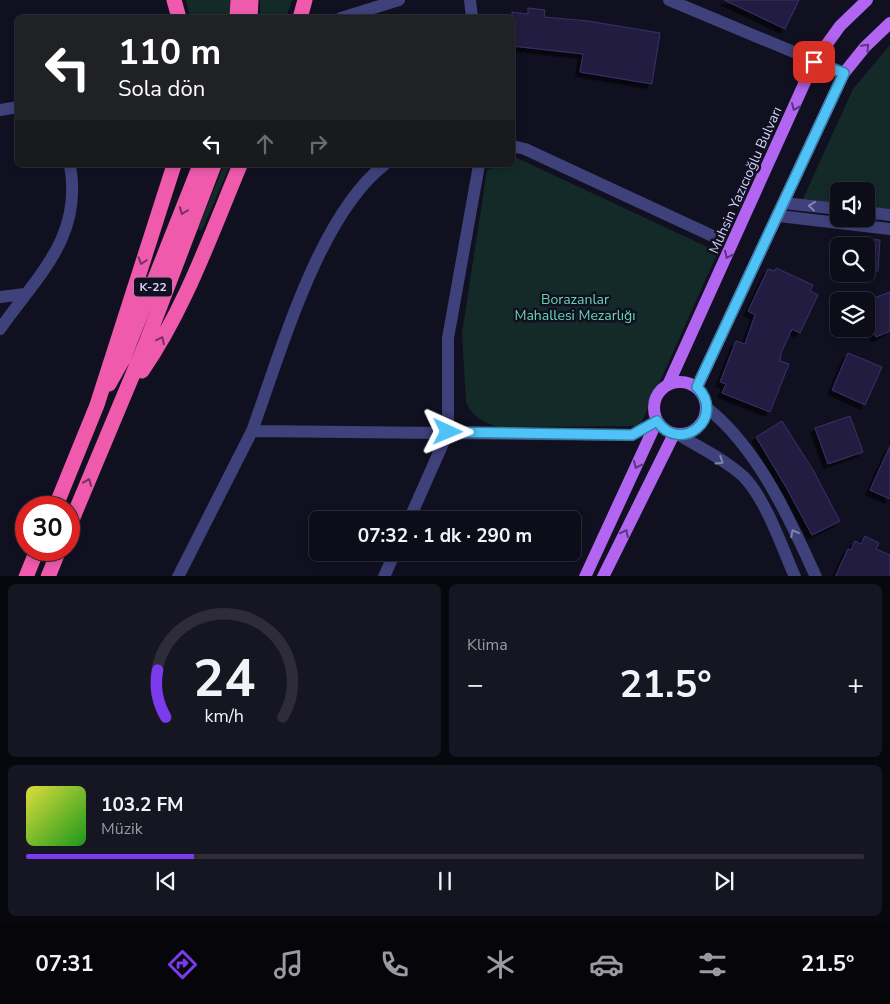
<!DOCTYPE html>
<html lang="tr">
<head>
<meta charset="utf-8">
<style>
  body { margin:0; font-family:"Nunito Sans",sans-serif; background:#161522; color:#f1f3f6; height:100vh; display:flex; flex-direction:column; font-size:19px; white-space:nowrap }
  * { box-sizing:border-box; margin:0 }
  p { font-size:16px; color:#9a9ba2 }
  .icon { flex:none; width:28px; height:28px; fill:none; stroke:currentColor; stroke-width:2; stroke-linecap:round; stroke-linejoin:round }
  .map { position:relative; height:576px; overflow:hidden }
  .side { display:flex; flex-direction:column; gap:8px; padding:8px; background:#07070e; flex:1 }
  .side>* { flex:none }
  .banner { position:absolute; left:15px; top:15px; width:500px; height:152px; border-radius:8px; box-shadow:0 2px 8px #0003,0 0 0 1px #2d2c38; background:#202124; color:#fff; overflow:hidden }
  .buttons { position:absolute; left:830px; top:182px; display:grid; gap:10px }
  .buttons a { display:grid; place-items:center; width:45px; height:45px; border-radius:8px; background:#0d0c19; box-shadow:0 2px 8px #0003,0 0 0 1px #2d2c38; font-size:25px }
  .speed { position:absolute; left:15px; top:496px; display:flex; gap:10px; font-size:25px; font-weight:700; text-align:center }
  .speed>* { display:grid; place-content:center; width:65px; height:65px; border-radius:50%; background:#0d0c19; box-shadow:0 2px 8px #0003,0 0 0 1px #2d2c38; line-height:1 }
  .speed .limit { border:8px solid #d22; background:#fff; color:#111 }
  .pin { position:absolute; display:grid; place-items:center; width:42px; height:42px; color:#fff; margin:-21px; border-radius:10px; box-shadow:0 2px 8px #0006 }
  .me { position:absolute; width:55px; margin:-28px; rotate:91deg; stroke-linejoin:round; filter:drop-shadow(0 0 4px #0008) }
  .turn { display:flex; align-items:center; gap:18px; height:105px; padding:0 20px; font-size:22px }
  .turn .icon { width:65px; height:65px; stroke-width:2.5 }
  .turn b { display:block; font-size:35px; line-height:42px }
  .lanes { display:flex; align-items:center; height:48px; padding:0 20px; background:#0003; justify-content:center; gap:25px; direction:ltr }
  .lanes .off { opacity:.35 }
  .big { font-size:38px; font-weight:700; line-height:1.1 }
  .side .tile { flex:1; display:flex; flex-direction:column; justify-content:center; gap:8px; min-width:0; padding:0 18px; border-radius:8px; background:#161522 }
  .side .dial { align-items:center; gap:0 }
  .dial svg { height:130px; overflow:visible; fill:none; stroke:#2d2c38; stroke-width:7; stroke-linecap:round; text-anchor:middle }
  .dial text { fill:#f1f3f6; stroke:none }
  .song { display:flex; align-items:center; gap:15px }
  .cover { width:60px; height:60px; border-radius:8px; background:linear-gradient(135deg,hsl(60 70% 55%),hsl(120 70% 35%)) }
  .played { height:5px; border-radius:2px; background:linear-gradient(90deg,#7c3aed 20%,#2d2c38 20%) }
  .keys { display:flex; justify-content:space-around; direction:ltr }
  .heat { display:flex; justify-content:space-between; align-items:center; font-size:28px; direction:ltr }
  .side .tiles { flex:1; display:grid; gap:8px; grid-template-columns:1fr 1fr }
  .tile:last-child { grid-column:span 2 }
  .trip { position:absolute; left:309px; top:511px; width:272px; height:50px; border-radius:8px; background:#0d0c19; box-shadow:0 2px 8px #0003,0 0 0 1px #2d2c38; font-weight:700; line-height:50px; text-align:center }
  .tabs { display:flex; height:80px; justify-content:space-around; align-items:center; background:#05050a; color:#9a9ba2 }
  .tabs .icon { width:35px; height:35px }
  .tabs .selected { color:#7c3aed }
  .tabs b { font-size:22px; color:#f1f3f6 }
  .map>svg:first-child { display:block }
  .green { fill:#132a28 }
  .building { fill:#221d40; stroke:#39326a; filter:url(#shadow) }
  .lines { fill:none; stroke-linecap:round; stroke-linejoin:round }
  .minor { stroke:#3f417b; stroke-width:12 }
  .major { stroke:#b265f0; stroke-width:12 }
  .highway { stroke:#ef5aad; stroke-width:15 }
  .oneway { stroke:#59367e }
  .oneway2 { stroke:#8283b5 }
  .oneway3 { stroke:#753160 }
  .route-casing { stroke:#337fa1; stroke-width:12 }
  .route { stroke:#4fc3f7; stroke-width:9 }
  .labels { text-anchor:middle; stroke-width:5; stroke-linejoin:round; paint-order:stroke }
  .shield { fill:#111021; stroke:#9a99ba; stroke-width:1 }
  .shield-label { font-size:12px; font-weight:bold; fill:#d5d4fb }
  .street-label { font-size:14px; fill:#d5d4fb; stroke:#111021 }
  .park-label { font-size:14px; fill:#67d3b0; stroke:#111021 }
</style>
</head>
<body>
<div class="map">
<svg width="890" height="577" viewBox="0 0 890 577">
  <defs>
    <filter id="shadow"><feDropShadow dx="-4.5" dy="4.5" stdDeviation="0" flood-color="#0009"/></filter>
  </defs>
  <rect width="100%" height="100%" fill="#111021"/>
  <path class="green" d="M186,0H231L230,17H190Z
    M260,0H292L286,17L260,18Z
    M890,45V209L866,206V191H839V203L803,199L853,89Z
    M515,157L718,252L640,426L498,427C483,422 473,417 466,402L462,333L487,170L497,165H512L513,158Z
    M224,165H230L202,230L198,229Z"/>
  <path class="building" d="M724,0H799L785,29Z
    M528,8L545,10L544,17L588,21L660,33L652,84L580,72L583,54L512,46V12L528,14Z
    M866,239L880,240L878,271L866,270Z
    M776,268L813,285L810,291L818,295L800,333L792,329L781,353L780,361L789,364L770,412L722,393L726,384L720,382L736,341L745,344L755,315L748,311L768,269L775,271Z
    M890,292V331L876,337L866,313V301Z
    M848,353L882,367L865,405L832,390Z
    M850,416L863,452L828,464L815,428Z
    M782,421L813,470L840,521L812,535L786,487L756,437Z
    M890,446V499L870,490Z
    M865,536L879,543L876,549L890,555V577H835L848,549L851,550L855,541L861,544Z"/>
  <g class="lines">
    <path class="minor" d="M470,0L472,18
      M669,0L844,73
      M341,18L399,0
      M0,110L18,107
      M512,146L525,149L717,238
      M784,203L839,209
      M866,212L890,215
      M779,216L890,229
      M0,297L25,294
      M0,329C38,275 83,237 70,165
      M707,408C757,447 790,519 816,577
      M252,431C281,352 318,217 384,165
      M679,435C700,448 726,460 744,477C766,500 782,547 795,577
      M409,520L448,432V338L479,165
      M178,577L252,431L632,435L657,421
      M384,577L395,552"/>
    <path class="major" d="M654 408a26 26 0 1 1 52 0a26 26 0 1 1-52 0Z
      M668,385L814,62L840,26L867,0
      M697,387L844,73L865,47L890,23
      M585,577L657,421
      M603,577L674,434"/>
    <path class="highway" d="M174,0L179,18
      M237,18L238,0
      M250,18L251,0
      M300,18L305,0
      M142,371C185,309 211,234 240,165
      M109,384L123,359L200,165
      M55,508L97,405L174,165
      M69,527L146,343L214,165
      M26,577L37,550
      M48,577L59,550"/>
  </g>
  <defs><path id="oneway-chevron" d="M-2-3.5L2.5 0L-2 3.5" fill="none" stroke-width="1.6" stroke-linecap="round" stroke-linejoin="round" transform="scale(1.25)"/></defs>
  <g class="oneway">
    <use href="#oneway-chevron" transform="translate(866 47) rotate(-47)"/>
    <use href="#oneway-chevron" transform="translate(795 107) rotate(114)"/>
    <use href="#oneway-chevron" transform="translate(728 255) rotate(115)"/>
    <use href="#oneway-chevron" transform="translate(637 465) rotate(115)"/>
    <use href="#oneway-chevron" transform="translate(625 533) rotate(-64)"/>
  </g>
  <g class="oneway2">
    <use href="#oneway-chevron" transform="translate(812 206) rotate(-174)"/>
    <use href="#oneway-chevron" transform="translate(720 461) rotate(32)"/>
    <use href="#oneway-chevron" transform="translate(794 533) rotate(-118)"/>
  </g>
  <g class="oneway3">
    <use href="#oneway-chevron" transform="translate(183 211) rotate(111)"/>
    <use href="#oneway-chevron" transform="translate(142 261) rotate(108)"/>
    <use href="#oneway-chevron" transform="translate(161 340) rotate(-64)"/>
    <use href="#oneway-chevron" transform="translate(88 482) rotate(-67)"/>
  </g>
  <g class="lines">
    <defs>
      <path id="route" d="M448,432L632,435L657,421C680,455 727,418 697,387L844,73L814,62"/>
    </defs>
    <use href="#route" class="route-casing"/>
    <use href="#route" class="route"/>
  </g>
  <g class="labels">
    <rect class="shield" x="134" y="277.5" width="38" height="19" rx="4"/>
    <g class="shield-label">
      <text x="153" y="291">K-22</text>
    </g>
    <g class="street-label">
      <text transform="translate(745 180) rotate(-66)" y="5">Muhsin Yazıcıoğlu Bulvarı</text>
    </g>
    <g class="park-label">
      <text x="575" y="304">Borazanlar<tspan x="575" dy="16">Mahallesi Mezarlığı</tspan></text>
    </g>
  </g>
</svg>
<div class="buttons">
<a><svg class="icon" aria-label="sound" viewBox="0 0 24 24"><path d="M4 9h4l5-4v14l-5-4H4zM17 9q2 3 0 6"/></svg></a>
<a><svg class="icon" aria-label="search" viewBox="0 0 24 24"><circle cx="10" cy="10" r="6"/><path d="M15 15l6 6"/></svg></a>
<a><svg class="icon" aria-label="layers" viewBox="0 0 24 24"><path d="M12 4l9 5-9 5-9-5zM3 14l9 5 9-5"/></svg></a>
</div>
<div class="speed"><div class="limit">30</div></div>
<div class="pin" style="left:814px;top:62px;background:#d93025"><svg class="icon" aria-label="arrive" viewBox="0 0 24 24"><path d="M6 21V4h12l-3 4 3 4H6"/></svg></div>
<svg class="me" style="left:448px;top:432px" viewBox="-20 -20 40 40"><path d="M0-17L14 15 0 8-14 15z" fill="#4fc3f7" stroke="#fff" stroke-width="4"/></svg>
<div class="trip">07:32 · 1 dk · 290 m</div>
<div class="banner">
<div class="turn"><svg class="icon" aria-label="left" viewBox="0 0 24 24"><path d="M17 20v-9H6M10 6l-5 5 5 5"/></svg><div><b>110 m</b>Sola dön</div></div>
<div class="lanes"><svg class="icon" aria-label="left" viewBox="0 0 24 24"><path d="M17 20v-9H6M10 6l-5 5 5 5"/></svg><svg class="icon off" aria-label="ahead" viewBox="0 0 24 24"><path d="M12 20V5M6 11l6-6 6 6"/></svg><svg class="icon off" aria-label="right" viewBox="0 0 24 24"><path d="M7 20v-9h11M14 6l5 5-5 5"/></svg></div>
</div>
</div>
<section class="side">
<div class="tiles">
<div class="tile dial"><svg viewBox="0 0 100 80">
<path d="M14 69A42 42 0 1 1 86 69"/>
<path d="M14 69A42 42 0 0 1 9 40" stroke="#7c3aed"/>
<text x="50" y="56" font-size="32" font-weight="700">24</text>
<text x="50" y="72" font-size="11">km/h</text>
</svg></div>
<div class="tile"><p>Klima</p>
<div class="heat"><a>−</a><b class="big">21.5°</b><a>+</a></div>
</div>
<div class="tile">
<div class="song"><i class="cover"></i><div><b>103.2 FM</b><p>Müzik</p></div></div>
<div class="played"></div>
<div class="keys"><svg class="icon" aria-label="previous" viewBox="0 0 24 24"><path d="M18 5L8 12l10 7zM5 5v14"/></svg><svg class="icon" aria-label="pause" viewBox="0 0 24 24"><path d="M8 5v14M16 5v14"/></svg><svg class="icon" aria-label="next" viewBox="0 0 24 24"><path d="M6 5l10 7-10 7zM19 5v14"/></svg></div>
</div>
</div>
</section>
<nav class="tabs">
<b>07:31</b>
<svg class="icon selected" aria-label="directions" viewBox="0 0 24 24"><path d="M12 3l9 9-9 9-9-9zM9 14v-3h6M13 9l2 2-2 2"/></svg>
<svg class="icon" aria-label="music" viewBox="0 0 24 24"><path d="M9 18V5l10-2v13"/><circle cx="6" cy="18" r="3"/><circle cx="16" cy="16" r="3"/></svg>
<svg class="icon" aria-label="phone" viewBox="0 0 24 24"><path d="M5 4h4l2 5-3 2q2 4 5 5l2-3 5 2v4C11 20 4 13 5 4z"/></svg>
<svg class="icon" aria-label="climate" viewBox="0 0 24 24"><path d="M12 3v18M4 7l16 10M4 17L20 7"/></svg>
<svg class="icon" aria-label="car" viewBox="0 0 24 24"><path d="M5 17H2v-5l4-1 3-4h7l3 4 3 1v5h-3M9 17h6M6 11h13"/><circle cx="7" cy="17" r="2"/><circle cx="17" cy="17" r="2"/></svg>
<svg class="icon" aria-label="filters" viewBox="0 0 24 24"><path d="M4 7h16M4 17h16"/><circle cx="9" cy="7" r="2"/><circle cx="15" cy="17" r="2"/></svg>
<b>21.5°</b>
</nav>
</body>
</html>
